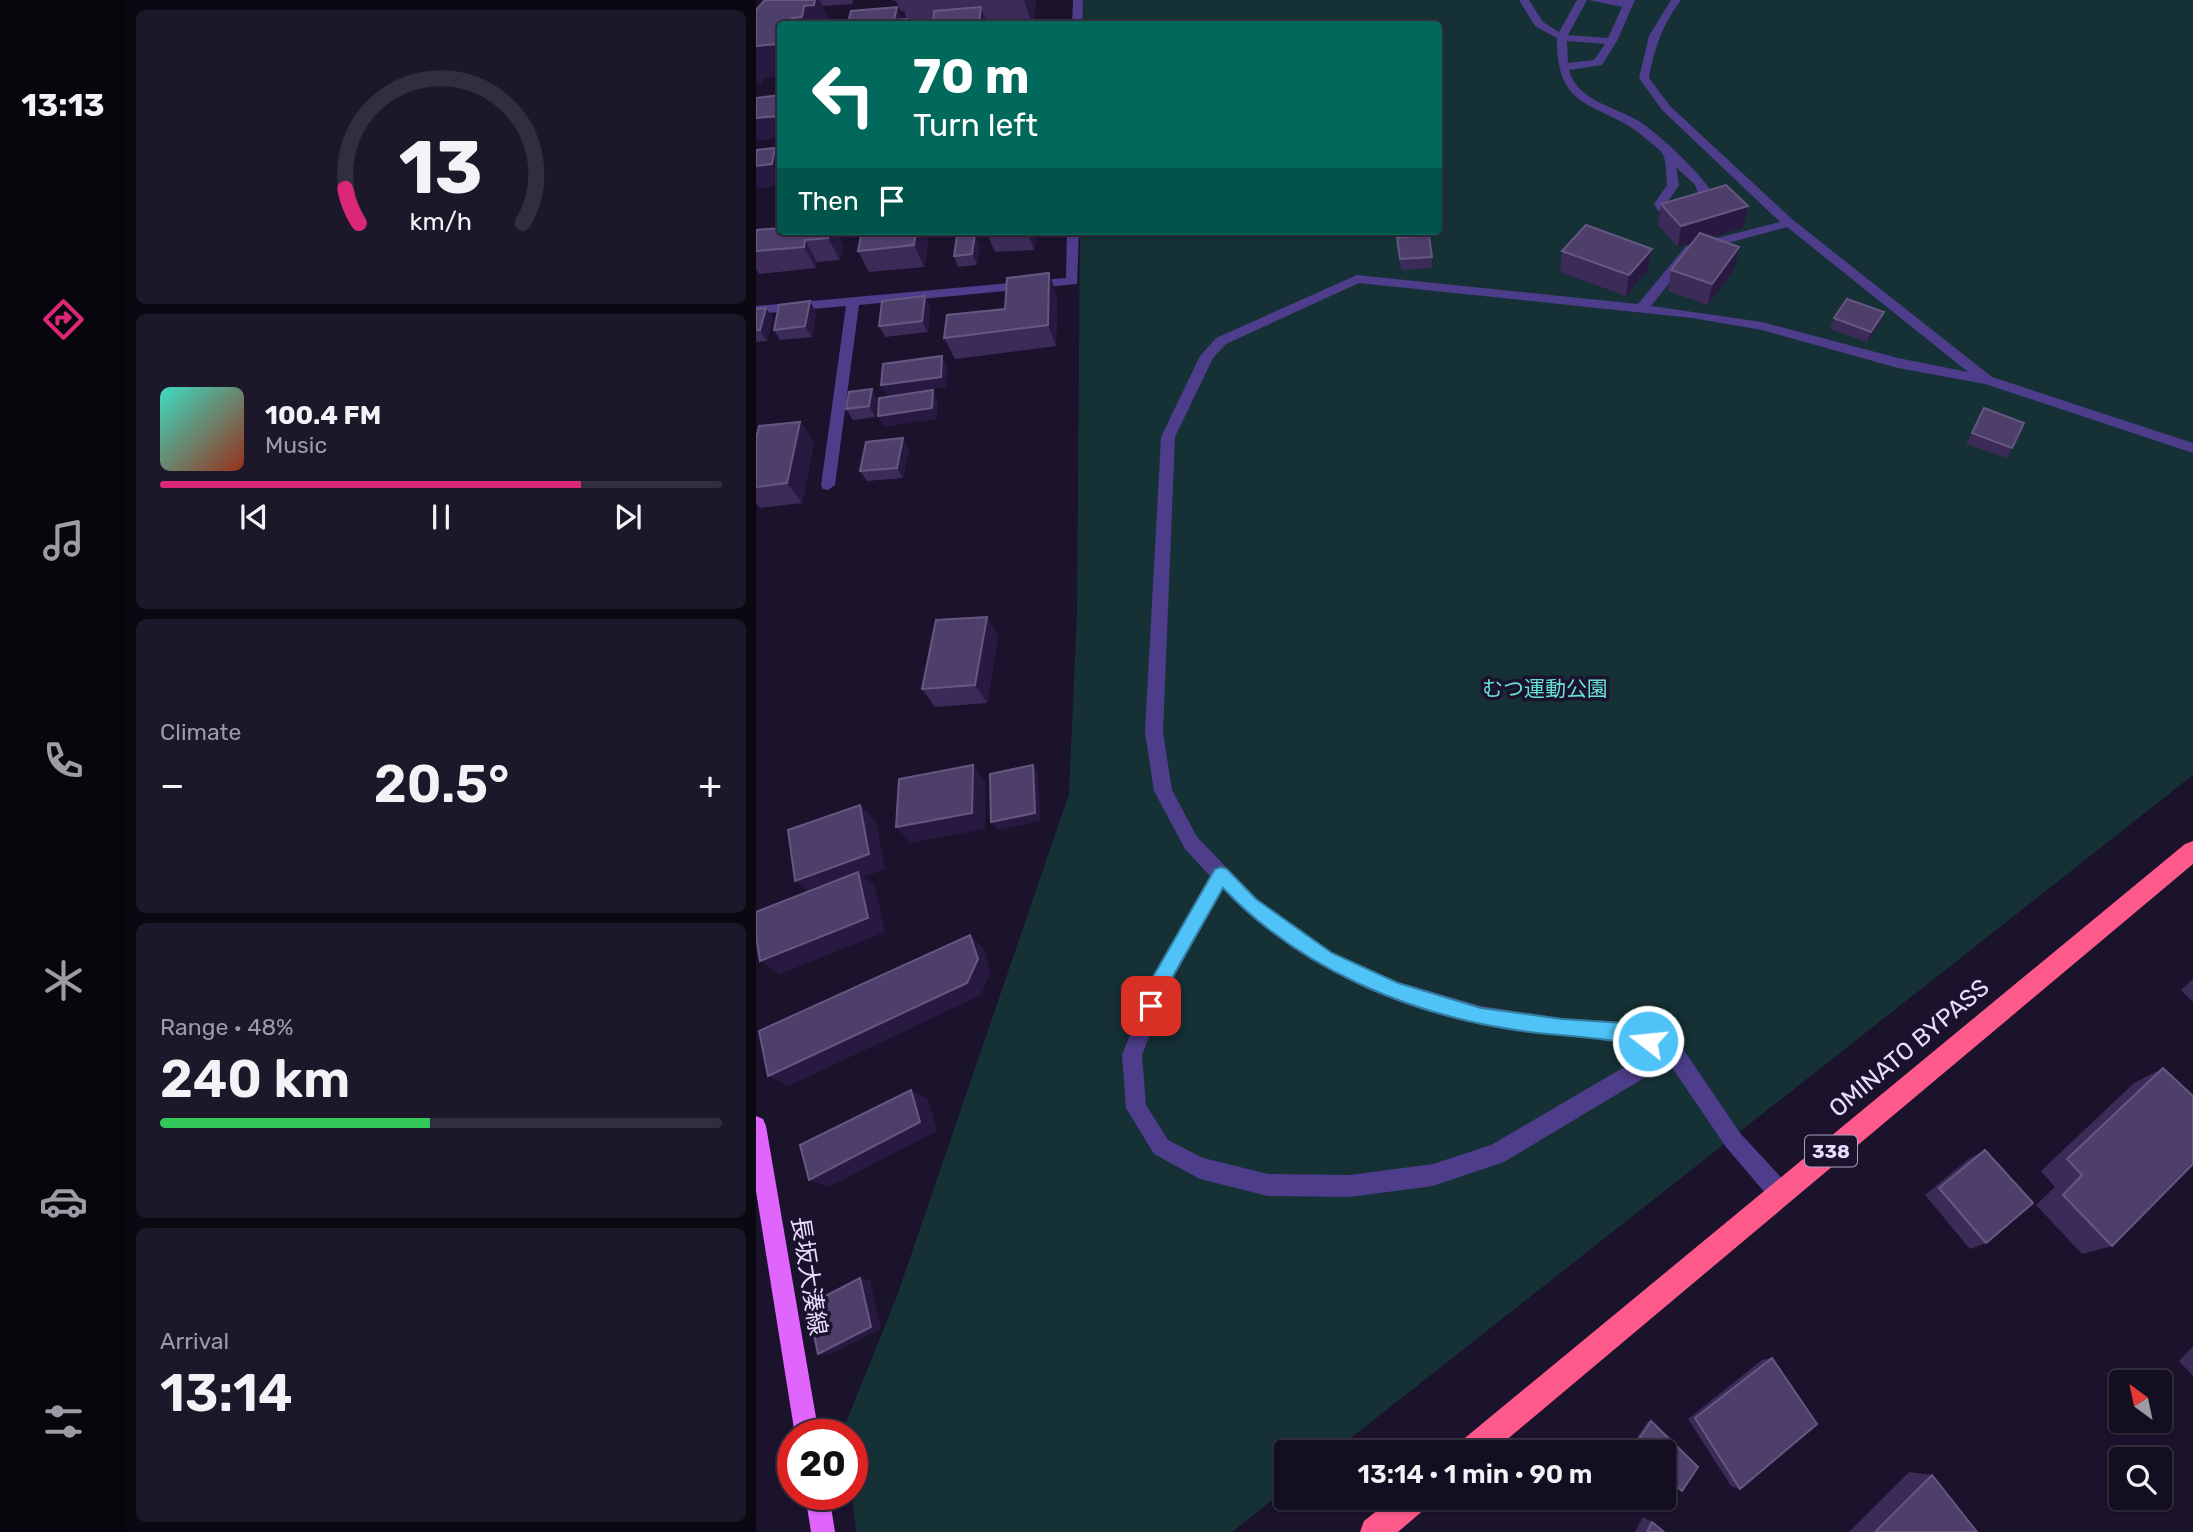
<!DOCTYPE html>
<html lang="en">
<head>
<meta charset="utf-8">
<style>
  body { margin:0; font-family:Rubik,"Noto Sans JP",sans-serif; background:#1d172a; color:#f1f3f6; height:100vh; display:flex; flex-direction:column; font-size:26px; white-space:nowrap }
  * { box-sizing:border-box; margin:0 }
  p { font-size:23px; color:#9d9ca5 }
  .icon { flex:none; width:38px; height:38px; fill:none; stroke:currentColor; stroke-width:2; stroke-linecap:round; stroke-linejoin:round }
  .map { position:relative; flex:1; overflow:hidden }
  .panel { display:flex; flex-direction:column; gap:10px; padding:10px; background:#0b0812; width:630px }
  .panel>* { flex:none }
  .hud { position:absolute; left:21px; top:21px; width:665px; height:214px; border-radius:7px; box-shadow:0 2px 5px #0004,0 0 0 2px #332e3f; background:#00695c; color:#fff; overflow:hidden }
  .needle { width:46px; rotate:327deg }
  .tools { position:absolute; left:1353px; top:1370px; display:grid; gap:14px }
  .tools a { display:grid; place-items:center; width:63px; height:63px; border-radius:7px; background:#140e21; box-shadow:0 2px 5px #0004,0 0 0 2px #332e3f; font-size:35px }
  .speed { position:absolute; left:21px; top:1419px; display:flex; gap:14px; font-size:35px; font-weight:700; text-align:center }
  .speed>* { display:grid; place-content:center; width:91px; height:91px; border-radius:50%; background:#140e21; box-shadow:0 2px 5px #0004,0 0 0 2px #332e3f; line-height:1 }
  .speed .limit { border:10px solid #d22; background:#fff; color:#111 }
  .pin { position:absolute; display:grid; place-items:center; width:60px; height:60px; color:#fff; margin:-30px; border-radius:14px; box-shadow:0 4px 10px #0006 }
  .me { position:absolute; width:77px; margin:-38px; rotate:286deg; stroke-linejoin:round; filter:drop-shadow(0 0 5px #0008) }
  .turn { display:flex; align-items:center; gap:24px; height:147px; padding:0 21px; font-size:32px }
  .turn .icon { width:91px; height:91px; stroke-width:2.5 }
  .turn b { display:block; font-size:49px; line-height:60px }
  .then { display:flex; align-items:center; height:66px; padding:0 21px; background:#0003; gap:14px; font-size:26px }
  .big { font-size:52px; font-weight:600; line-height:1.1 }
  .panel .widget { flex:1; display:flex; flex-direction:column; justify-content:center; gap:10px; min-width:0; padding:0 24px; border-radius:10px; background:#1d172a }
  .panel .dial { align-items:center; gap:0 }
  .dial svg { height:182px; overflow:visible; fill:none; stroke:#332e3f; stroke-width:7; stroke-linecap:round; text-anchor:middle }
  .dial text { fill:#f1f3f6; stroke:none }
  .song { display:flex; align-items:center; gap:21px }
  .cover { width:84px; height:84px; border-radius:10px; background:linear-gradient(135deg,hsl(170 70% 55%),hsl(10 70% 35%)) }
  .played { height:7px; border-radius:4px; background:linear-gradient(90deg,#db2777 75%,#332e3f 75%) }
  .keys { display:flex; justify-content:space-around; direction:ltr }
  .heat { display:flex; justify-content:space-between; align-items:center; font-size:38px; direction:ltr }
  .charge { height:10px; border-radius:5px; background:linear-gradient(90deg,#34c759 48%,#332e3f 0) }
  .trip { position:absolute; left:518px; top:1440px; width:402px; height:70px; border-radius:7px; background:#140e21; box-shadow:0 2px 5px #0004,0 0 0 2px #332e3f; font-weight:600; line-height:70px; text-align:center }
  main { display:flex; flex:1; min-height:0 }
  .tabs { display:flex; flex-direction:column; width:126px; justify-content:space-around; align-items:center; background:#08060d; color:#9d9ca5 }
  .tabs .icon { width:49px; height:49px }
  .tabs .current { color:#db2777 }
  .tabs b { font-size:32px; color:#f1f3f6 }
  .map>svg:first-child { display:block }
  .green { fill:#153136 }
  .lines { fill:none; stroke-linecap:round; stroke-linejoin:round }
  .minor { fill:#4d3d8a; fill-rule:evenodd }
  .major { fill:#df65fd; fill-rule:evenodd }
  .highway { fill:#fd598b; fill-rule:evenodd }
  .wall { fill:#3c2b59 }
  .shaded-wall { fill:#27193f }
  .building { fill:#4e3e6a; stroke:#665782; stroke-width:2 }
  .route { fill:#4fc3f7; stroke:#337fa1; stroke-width:2 }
  .labels { text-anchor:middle; stroke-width:7; stroke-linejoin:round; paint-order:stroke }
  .shield { fill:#1b122c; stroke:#a9a0c0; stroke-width:2 }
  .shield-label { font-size:19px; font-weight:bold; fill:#e6ddff }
  .park-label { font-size:21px; fill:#67e0d7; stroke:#1b122c }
  .near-street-label { font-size:24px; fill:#e6ddff; stroke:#1b122c }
</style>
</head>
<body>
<main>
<nav class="tabs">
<b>13:13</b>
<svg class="icon current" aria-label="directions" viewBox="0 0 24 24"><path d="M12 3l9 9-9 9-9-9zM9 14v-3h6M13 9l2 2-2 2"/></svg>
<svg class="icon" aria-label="music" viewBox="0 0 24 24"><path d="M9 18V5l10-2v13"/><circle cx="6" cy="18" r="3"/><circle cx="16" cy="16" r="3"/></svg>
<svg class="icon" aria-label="phone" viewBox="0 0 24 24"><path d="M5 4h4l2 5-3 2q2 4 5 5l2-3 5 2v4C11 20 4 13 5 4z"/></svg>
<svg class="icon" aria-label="climate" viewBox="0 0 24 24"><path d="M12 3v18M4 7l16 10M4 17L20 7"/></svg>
<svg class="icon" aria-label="car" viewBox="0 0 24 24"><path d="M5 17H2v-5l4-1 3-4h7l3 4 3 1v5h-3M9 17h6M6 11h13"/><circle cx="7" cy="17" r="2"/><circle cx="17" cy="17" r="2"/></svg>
<svg class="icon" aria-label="filters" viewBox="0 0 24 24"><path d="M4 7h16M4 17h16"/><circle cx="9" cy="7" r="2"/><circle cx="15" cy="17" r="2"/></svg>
</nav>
<section class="panel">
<div class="widget dial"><svg viewBox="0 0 100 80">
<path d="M14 69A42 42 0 1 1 86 69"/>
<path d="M14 69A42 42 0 0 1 8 54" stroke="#db2777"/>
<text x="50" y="56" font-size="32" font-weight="700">13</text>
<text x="50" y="72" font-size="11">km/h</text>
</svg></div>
<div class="widget">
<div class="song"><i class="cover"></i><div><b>100.4 FM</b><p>Music</p></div></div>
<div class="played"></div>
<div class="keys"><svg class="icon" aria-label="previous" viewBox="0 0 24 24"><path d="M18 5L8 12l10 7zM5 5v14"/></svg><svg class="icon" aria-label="pause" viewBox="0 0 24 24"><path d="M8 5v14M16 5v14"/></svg><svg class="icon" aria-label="next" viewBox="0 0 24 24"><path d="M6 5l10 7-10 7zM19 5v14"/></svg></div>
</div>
<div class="widget"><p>Climate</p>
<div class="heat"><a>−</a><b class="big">20.5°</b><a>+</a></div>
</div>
<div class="widget"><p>Range · 48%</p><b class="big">240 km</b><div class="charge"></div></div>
<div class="widget"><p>Arrival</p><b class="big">13:14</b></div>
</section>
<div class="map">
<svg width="1437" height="1532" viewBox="0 0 1437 1532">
  <rect width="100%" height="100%" fill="#1b122c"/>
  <path class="green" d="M325,0H1437V775L577,1452H530V1489L476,1532H100L96,1495V1435H90L89,1425L141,1296L313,794L321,612L324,231H682V24H325Z"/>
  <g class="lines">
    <path class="minor" d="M317,0H327L326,24H316Z
      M763,0H773L787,22L803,32L821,0H831L812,35L852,38L866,7L833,0H879L861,41L846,65L813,70C822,104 866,107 890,126C913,144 939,168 956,192L953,201L902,211L898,204L911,185C910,176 911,160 906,153C903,149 898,145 894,142C849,99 800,118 801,38L779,26ZM811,41L849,44L838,60L812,63ZM920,167L939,185L943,196L911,203L923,185Z
      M915,0H925C907,24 898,48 893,78L914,106L1037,220L1236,377L1437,443V453L1229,384L1142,368L1006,330L936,318L603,283L470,344L457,358L419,437L407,732L416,790L441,837L501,899L576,953L642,982L725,1006L806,1018L868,1022L923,1043L984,1133L1032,1185L1035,1193L1032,1201L1024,1204L1016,1201L970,1147L913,1063L748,1162L677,1186L594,1197L512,1196L444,1179L398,1154L370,1108L366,1055L398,974L454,876L429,849L398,791L389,732L405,437L444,356L460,338L601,275L882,304L930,246L1024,222L906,110L883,78L893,36ZM1031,227L1212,372L1142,358L1006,322L895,306L938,252ZM467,889C542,969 651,1015 758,1031C803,1037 851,1036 894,1052L735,1145L677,1164L594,1175L512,1174L447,1158L412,1140L390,1105L386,1055L413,986Z
      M311,231H323L321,284L103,305L79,485L72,490L67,489L65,485L90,306L0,314V306L310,278Z"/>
    <path class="major" d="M0,1116L7,1119L10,1126L63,1435H39L0,1191Z
      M49,1494H73L79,1532H55Z"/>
    <path class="highway" d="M1437,841V864L736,1452H700L704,1442L1429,844Z
      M637,1498H675L670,1508L642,1532H604L608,1521Z"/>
  </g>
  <path class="wall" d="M9,0H97L96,4L66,6L74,23L7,78L6,84Z
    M137,0H280L277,24H155L154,20H151L148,11L145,12L140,1H137Z
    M905,204L992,206L987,228L956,237L979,268L952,305L912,291L915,270L936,243L922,247L902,225Z
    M0,230L80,231L87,245L84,260L61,262L60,268L3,274L0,269Z
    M168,231V234L172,242L168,267L113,272L102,251Z
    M204,231H225L205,233Z
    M230,231H281L278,250L239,252Z
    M641,238L676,257V268L645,270Z
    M224,245L221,265L202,267L198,256Z
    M806,251L892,270L870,296L804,272Z
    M301,295L300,346L199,359L188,338Z
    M174,306L172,332L129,337L123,326Z
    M0,309L17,318L11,341L0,342Z
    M60,312L56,337L24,340L18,330Z
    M1128,312L1124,323L1111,342L1074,329L1078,318Z
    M122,400L119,417L97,420L90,409Z
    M1228,408L1256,448L1251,458L1210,444Z
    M44,422L58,442L46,503L4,508L0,503V439Z
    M147,438L153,449L147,478L111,481L104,471Z
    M231,617L242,635L231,703L179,707L166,689Z
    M1437,979V1002L1425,990Z
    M1407,1068L1356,1246L1326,1254L1280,1205L1299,1187L1285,1171L1378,1083Z
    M1229,1150L1230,1243L1214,1249L1169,1195L1214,1158Z
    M1437,1346V1376L1423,1361Z
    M1016,1358L984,1489L975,1486L932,1419L1006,1360Z
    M892,1421H895L926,1491L922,1490L908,1476V1452H884L876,1445Z
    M1153,1472L1176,1475L1221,1532H1093Z
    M887,1517L896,1522L908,1532H879Z"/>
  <path class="shaded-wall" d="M59,0H64L74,24H35L36,18L48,6Z
    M268,0H280L277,24H276Z
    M141,7L148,24L138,20Z
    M225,7L231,24H223Z
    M23,33H24V76L7,78L6,84L0,85V46Z
    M24,116V138L0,141V118Z
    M19,148L24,158V186L0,189V166Z
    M992,206L987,228L922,247L925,226Z
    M74,231H80L87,245L84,260L72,238Z
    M160,231H168V234L172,242L168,267L158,245Z
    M271,231H281L278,250Z
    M219,234L224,245L221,265L216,254Z
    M49,240L61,262L60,268L48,247Z
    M983,247L979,268L952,305L956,284Z
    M896,249L892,270L870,296L873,275Z
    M293,273L301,295L300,346L292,325Z
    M169,296L174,306L172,332L166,321Z
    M54,301L60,312L56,337L49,326Z
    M10,308L17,318L11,341L4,330Z
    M1128,312L1124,323L1111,342L1115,332Z
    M186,356L192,367L190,387L131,396L125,385Z
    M116,389L122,400L119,417L113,406Z
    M177,390L182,400L181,419L128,427L122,416Z
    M44,422L58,442L46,503L31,483Z
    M147,438L153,449L147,478L141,468Z
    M231,617L242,635L231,703L219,685Z
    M217,765L230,782L229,829L155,843L140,827Z
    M277,765L282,774L285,821L242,830L235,822Z
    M104,805L120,821L129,869L108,877L119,886L129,932L24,974L4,961L57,896L39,881Z
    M214,935L228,949L235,972L225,995L33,1086L12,1076Z
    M155,1090L172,1099L181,1131L73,1187L53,1180Z
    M104,1278L114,1280L125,1329L73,1355L62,1354Z"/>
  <path class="building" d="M9,0H59L58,5L48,6L46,17L36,18L35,24H24V33H23L21,44L0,46V10Z
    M141,7L138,20L150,19L149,24H100V22L92,23L95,11Z
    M225,7L223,24H177L178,11Z
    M24,95V116L0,118V98Z
    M19,148L16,164L0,166V150Z
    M970,185L992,206L925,226L905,204Z
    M830,225L896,249L873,275L806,251Z
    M24,228V231H74L72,238L49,240L48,247L0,251V230Z
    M106,231H160L158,245L102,251Z
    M944,233L983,247L956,284L915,270Z
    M219,234L216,254L198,256L201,236Z
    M673,235L676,257L644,259L641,238Z
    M293,273L292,325L188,338L191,315L249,309L251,278Z
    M169,296L166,321L123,326L126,301Z
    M1091,299L1128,312L1115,332L1078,318Z
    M54,301L49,326L18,330L23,305Z
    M10,308L4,330H0V309Z
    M186,356L185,377L125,385L127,364Z
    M116,389L113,406L90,409L93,392Z
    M177,390L176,408L122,416L123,398Z
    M1228,408L1268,423L1256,448L1216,433Z
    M44,422L31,483L0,487V439L3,426Z
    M147,438L141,468L104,471L110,442Z
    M231,617L219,685L166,689L180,620Z
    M217,765L216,813L140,827L143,779Z
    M277,765L279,813L235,822L234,774Z
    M104,805L113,854L39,881L32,830Z
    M102,872L112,918L4,961L0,936V912Z
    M214,935L222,959L211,983L12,1076L3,1031Z
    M1407,1068L1437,1096V1164L1356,1246L1307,1195L1326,1175L1311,1159Z
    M155,1090L164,1122L53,1180L44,1145Z
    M1229,1150L1277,1203L1230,1243L1183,1188Z
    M104,1278L115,1327L62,1354L52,1305Z
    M1016,1358L1061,1424L984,1489L939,1418Z
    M895,1421L942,1467L926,1491L908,1474V1452H887L879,1445Z
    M1176,1475L1221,1532H1119Z
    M896,1522L908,1532H891Z"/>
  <path class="route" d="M465,867L471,869L500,899L576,953L642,983L725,1008L806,1019L868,1023L898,1035L901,1041L898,1047L892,1050C852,1035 803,1037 760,1030C652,1014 543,968 467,888L412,985L402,1012L395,1014L389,1012L386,1006L398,975L459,869Z"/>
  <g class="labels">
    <rect class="shield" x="1049" y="1135.5" width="52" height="31" rx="5"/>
    <g class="shield-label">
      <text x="1075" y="1158">338</text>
    </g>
    <g class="park-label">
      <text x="789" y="696">むつ運動公園</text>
    </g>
    <g class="near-street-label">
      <text transform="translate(1153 1048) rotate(-40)" y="8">OMINATO BYPASS</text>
      <text transform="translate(53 1276) rotate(81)" y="8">長坂大湊線</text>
    </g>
  </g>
</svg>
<div class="tools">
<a><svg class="needle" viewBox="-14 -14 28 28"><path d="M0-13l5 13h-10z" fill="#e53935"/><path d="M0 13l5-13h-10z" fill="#9d9ca5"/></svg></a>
<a><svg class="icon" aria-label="search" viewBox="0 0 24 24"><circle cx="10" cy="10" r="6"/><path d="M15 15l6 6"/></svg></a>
</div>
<div class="speed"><div class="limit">20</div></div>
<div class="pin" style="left:395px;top:1006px;background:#d93025"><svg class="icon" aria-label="arrive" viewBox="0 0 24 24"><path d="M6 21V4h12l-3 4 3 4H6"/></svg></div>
<svg class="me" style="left:892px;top:1041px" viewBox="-20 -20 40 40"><circle r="17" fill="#4fc3f7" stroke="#fff" stroke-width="3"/><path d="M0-11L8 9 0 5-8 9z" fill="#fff"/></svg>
<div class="trip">13:14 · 1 min · 90 m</div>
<div class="hud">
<div class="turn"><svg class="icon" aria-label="left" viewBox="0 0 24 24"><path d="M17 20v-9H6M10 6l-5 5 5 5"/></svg><div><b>70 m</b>Turn left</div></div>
<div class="then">Then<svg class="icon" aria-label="arrive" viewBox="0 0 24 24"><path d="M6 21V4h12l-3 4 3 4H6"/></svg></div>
</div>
</div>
</main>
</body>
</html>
